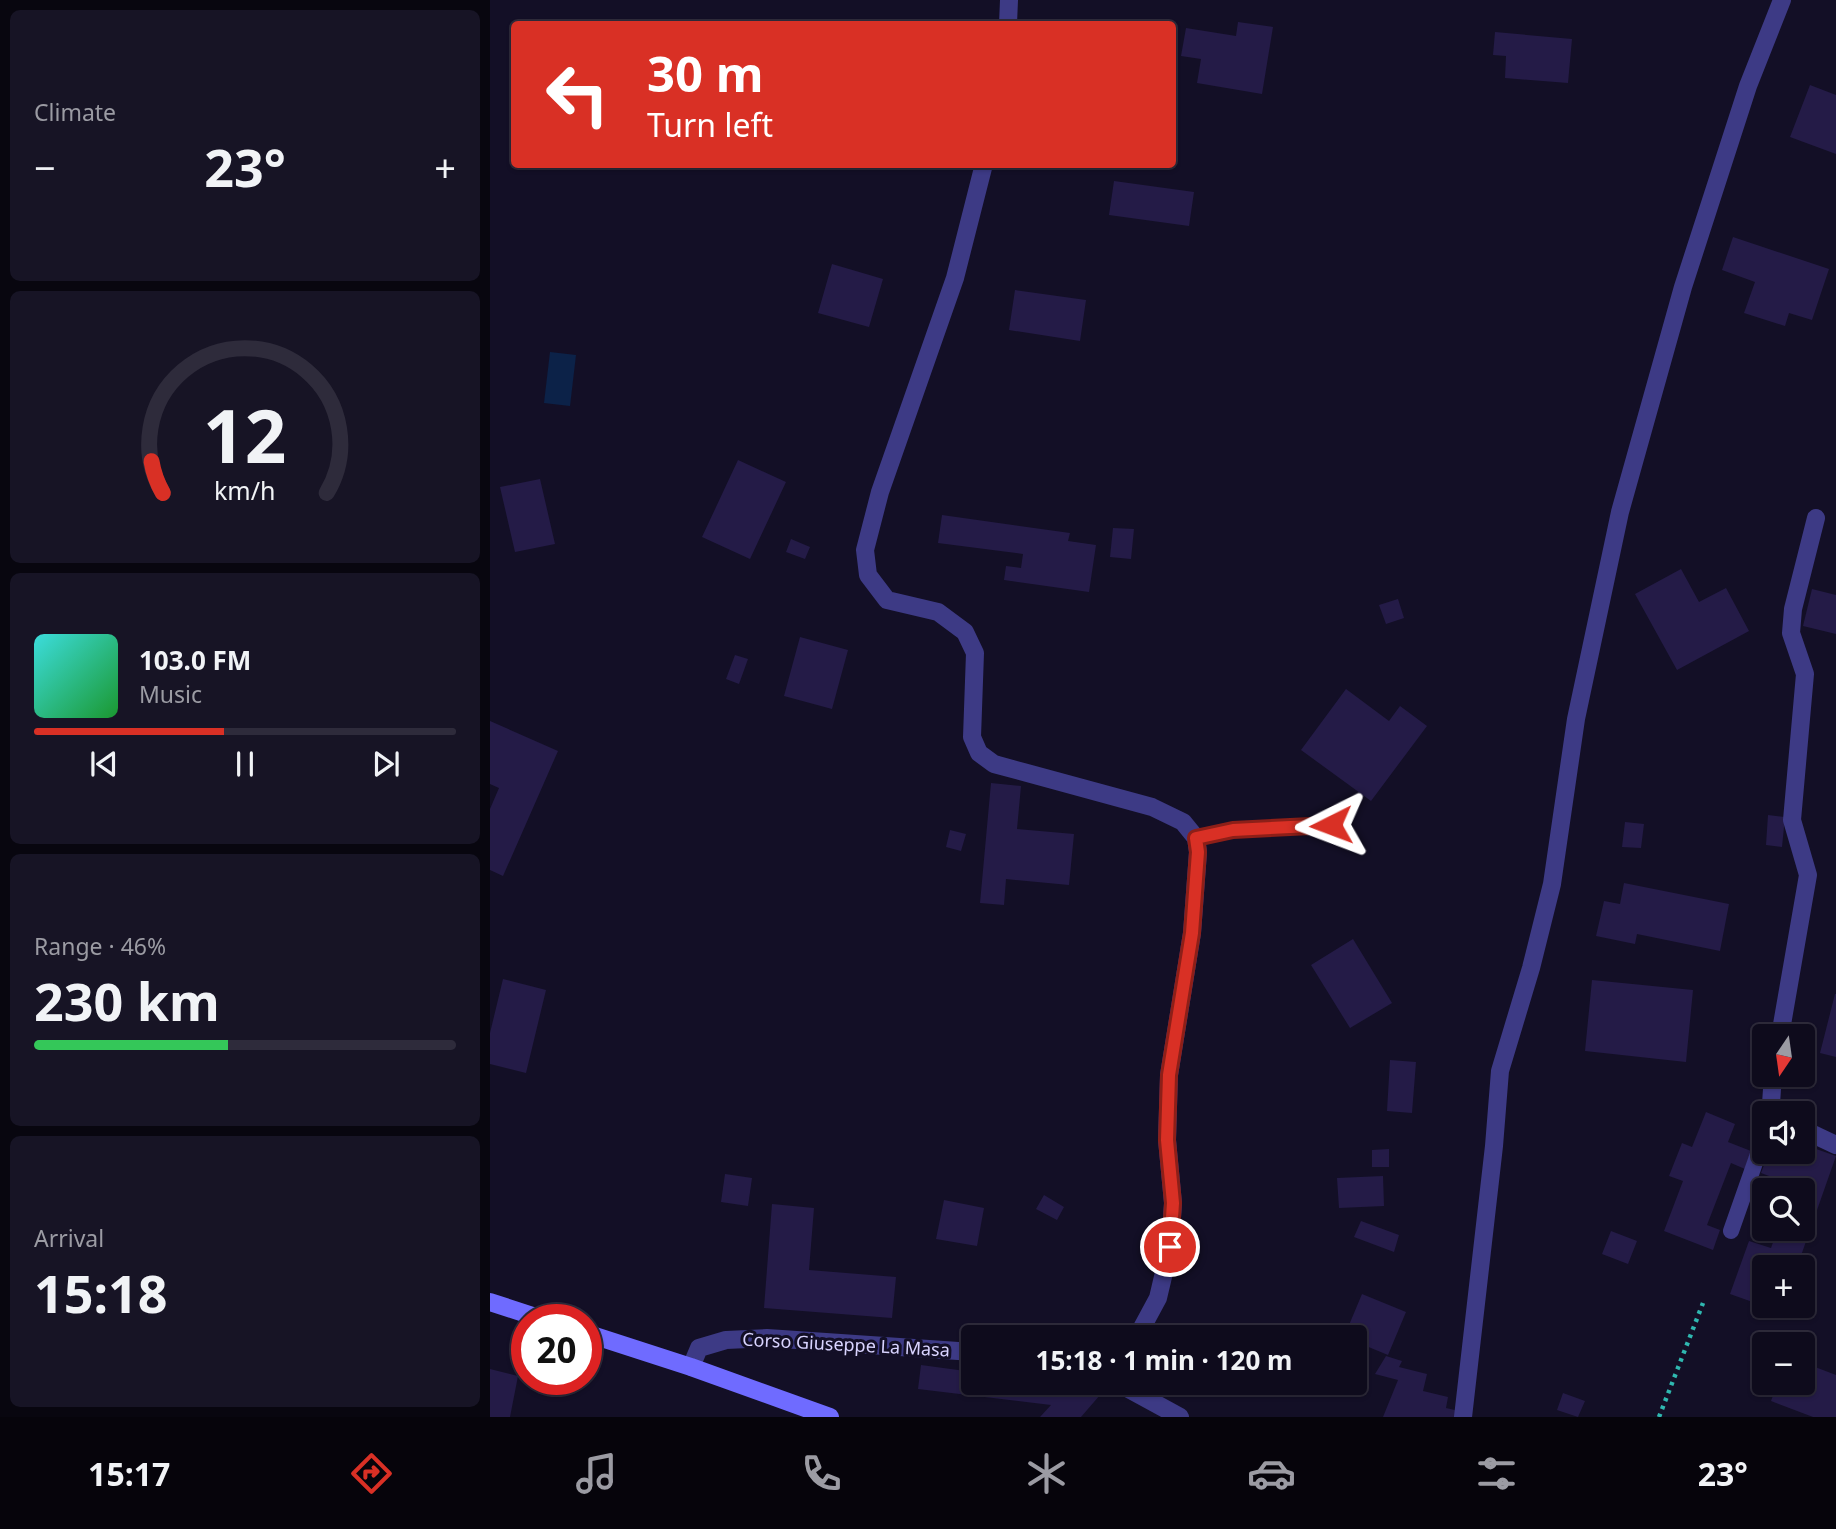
<!DOCTYPE html>
<html lang="en">
<head>
<meta charset="utf-8">
<style>
  body { margin:0; font-family:"Noto Sans",sans-serif; background:#171425; color:#f1f3f6; height:100vh; display:flex; flex-direction:column; font-size:26px; white-space:nowrap }
  * { box-sizing:border-box; margin:0 }
  p { font-size:23px; color:#9b9ba3 }
  .icon { flex:none; width:38px; height:38px; fill:none; stroke:currentColor; stroke-width:2; stroke-linecap:round; stroke-linejoin:round }
  .map { position:relative; flex:1; overflow:hidden }
  .drawer { display:flex; flex-direction:column; gap:10px; padding:10px; background:#08060f; width:490px }
  .drawer>* { flex:none }
  .top-card { position:absolute; left:21px; top:21px; width:665px; height:147px; border-radius:7px; box-shadow:0 2px 5px #0004,0 0 0 2px #2e2b3b; background:#d93025; color:#fff; overflow:hidden }
  .needle { width:46px; rotate:193deg }
  .buttons { position:absolute; left:1262px; top:1024px; display:grid; gap:14px }
  .buttons a { display:grid; place-items:center; width:63px; height:63px; border-radius:7px; background:#0e0b1c; box-shadow:0 2px 5px #0004,0 0 0 2px #2e2b3b; font-size:35px }
  .speed { position:absolute; left:21px; top:1304px; display:flex; gap:14px; font-size:35px; font-weight:700; text-align:center }
  .speed>* { display:grid; place-content:center; width:91px; height:91px; border-radius:50%; background:#0e0b1c; box-shadow:0 2px 5px #0004,0 0 0 2px #2e2b3b; line-height:1 }
  .speed .limit { border:10px solid #d22; background:#fff; color:#111 }
  .pin { position:absolute; display:grid; place-items:center; width:60px; height:60px; color:#fff; margin:-30px; border:4px solid #fff; border-radius:50%; box-shadow:0 2px 7px #0007 }
  .me { position:absolute; width:77px; margin:-38px; rotate:267deg; stroke-linejoin:round; filter:drop-shadow(0 0 5px #0008) }
  .turn { display:flex; align-items:center; gap:24px; height:147px; padding:0 21px; font-size:32px }
  .turn .icon { width:91px; height:91px; stroke-width:2.5 }
  .turn b { display:block; font-size:49px; line-height:60px }
  .big { font-size:52px; font-weight:700; line-height:1.1 }
  .drawer .widget { flex:1; display:flex; flex-direction:column; justify-content:center; gap:10px; min-width:0; padding:0 24px; border-radius:10px; background:#171425 }
  .drawer .dial { align-items:center; gap:0 }
  .dial svg { height:182px; overflow:visible; fill:none; stroke:#2e2b3b; stroke-width:7; stroke-linecap:round; text-anchor:middle }
  .dial text { fill:#f1f3f6; stroke:none }
  .song { display:flex; align-items:center; gap:21px }
  .cover { width:84px; height:84px; border-radius:10px; background:linear-gradient(135deg,hsl(180 70% 55%),hsl(130 70% 35%)) }
  .played { height:7px; border-radius:4px; background:linear-gradient(90deg,#d93025 45%,#2e2b3b 45%) }
  .keys { display:flex; justify-content:space-around; direction:ltr }
  .heat { display:flex; justify-content:space-between; align-items:center; font-size:38px; direction:ltr }
  .charge { height:10px; border-radius:5px; background:linear-gradient(90deg,#34c759 46%,#2e2b3b 0) }
  .trip { position:absolute; left:471px; top:1325px; width:406px; height:70px; border-radius:7px; background:#0e0b1c; box-shadow:0 2px 5px #0004,0 0 0 2px #2e2b3b; font-weight:700; line-height:70px; text-align:center }
  .menu { display:flex; height:112px; justify-content:space-around; align-items:center; background:#06040b; color:#9b9ba3 }
  .menu .icon { width:49px; height:49px }
  .menu .current { color:#d93025 }
  .menu b { font-size:32px; color:#f1f3f6 }
  main { display:flex; flex:1; min-height:0 }
  .map>svg:first-child { display:block }
  .water { fill:#0c2248 }
  .building { fill:#241b47 }
  .lines { fill:none; stroke-linecap:round; stroke-linejoin:round }
  .path { stroke:#2fb8b0; stroke-width:4.5; stroke-dasharray:3.5 5; stroke-linecap:butt }
  .service { stroke:#3d3a85; stroke-width:16 }
  .minor { stroke:#3d3a85; stroke-width:18 }
  .tertiary { stroke:#3d3a85; stroke-width:18 }
  .secondary { stroke:#6f6bff; stroke-width:18 }
  .route-casing { stroke:#8d1f18; stroke-width:18 }
  .route { stroke:#d93025; stroke-width:12 }
  .labels { text-anchor:middle; stroke-width:6; stroke-linejoin:round; paint-order:stroke }
  .street-label { font-size:18px; fill:#d9d4ff; stroke:#130f26 }
</style>
</head>
<body>
<main>
<section class="drawer">
<div class="widget"><p>Climate</p>
<div class="heat"><a>−</a><b class="big">23°</b><a>+</a></div>
</div>
<div class="widget dial"><svg viewBox="0 0 100 80">
<path d="M14 69A42 42 0 1 1 86 69"/>
<path d="M14 69A42 42 0 0 1 9 55" stroke="#d93025"/>
<text x="50" y="56" font-size="32" font-weight="700">12</text>
<text x="50" y="72" font-size="11">km/h</text>
</svg></div>
<div class="widget">
<div class="song"><i class="cover"></i><div><b>103.0 FM</b><p>Music</p></div></div>
<div class="played"></div>
<div class="keys"><svg class="icon" aria-label="previous" viewBox="0 0 24 24"><path d="M18 5L8 12l10 7zM5 5v14"/></svg><svg class="icon" aria-label="pause" viewBox="0 0 24 24"><path d="M8 5v14M16 5v14"/></svg><svg class="icon" aria-label="next" viewBox="0 0 24 24"><path d="M6 5l10 7-10 7zM19 5v14"/></svg></div>
</div>
<div class="widget"><p>Range · 46%</p><b class="big">230 km</b><div class="charge"></div></div>
<div class="widget"><p>Arrival</p><b class="big">15:18</b></div>
</section>
<div class="map">
<svg width="1346" height="1417" viewBox="0 0 1346 1417">
  <rect width="100%" height="100%" fill="#130f26"/>
  <path class="water" d="M60,352L86,355L80,406L54,403Z"/>
  <path class="building" d="M748,22L783,27L772,94L707,83L711,59L691,56L696,28L746,36Z
    M1005,32L1082,39L1078,83L1015,78L1016,56L1003,55Z
    M1320,85L1346,95V154L1300,137Z
    M624,181L704,192L699,226L619,215Z
    M1243,237L1339,269L1322,320L1299,313L1295,326L1254,313L1265,282L1232,270Z
    M342,264L393,279L379,327L328,313Z
    M525,290L596,300L590,341L519,330Z
    M248,460L296,482L260,559L212,537Z
    M50,479L65,544L25,552L10,487Z
    M452,515L580,533L578,541L606,545L599,592L514,580L516,566L531,568L533,554L448,543Z
    M623,528L644,529L641,559L620,557Z
    M301,539L320,547L315,559L296,552Z
    M1191,569L1209,602L1236,588L1259,631L1187,670L1145,594Z
    M1322,589L1346,595V634L1313,626Z
    M908,599L914,618L896,624L889,605Z
    M310,637L358,650L342,709L294,696Z
    M245,655L258,659L249,684L236,679Z
    M856,689L899,721L910,706L937,726L881,801L811,750Z
    M0,721L68,751L13,876L0,870V809L9,788L0,784Z
    M501,783L531,786L527,829L584,834L579,885L516,879L514,905L490,903Z
    M1278,815L1295,817L1292,847L1276,845Z
    M1135,822L1154,824L1151,848L1132,847Z
    M460,830L476,834L471,851L456,847Z
    M1134,883L1239,904L1230,951L1147,934L1145,944L1106,936L1114,901L1130,904Z
    M863,939L902,1003L860,1028L821,965Z
    M13,979L56,990L36,1073L0,1064V1033Z
    M1102,980L1203,990L1196,1062L1095,1051Z
    M1345,994H1346V1057L1330,1053Z
    M900,1060L926,1062L922,1113L897,1111Z
    M1216,1112L1245,1124L1238,1142L1261,1151L1255,1169L1241,1163L1217,1225L1230,1230L1223,1250L1174,1231L1193,1181L1179,1176L1192,1143L1202,1147Z
    M1312,1144L1346,1156L1307,1267H1274V1306H1293L1291,1312L1240,1294L1259,1241L1281,1248L1288,1228H1312V1190H1302L1304,1185L1271,1173L1279,1152H1312Z
    M899,1149V1167H882V1150Z
    M235,1174L262,1178L258,1206L231,1202Z
    M893,1176L894,1206L849,1208L847,1178Z
    M554,1195L574,1207L567,1220L546,1209Z
    M454,1200L494,1208L487,1246L446,1239Z
    M282,1204L324,1208L319,1270L406,1277L402,1318L274,1308Z
    M871,1221L909,1235L904,1252L864,1237Z
    M1121,1231L1147,1241L1138,1264L1112,1254Z
    M872,1294L916,1312L898,1355L864,1341V1337H854Z
    M896,1356L912,1361L909,1367L937,1374L933,1391L958,1397L956,1408L969,1411V1417H893L908,1380L885,1374Z
    M1312,1362L1346,1375V1417H1323L1281,1401L1288,1382H1312Z
    M431,1365L483,1372V1382H559L578,1385L610,1395L591,1417H550L561,1405L428,1389Z
    M0,1369L28,1376L20,1417H0Z
    M1073,1393L1095,1401L1088,1417L1067,1410Z"/>
  <g class="lines">
    <path class="path" d="M1169,1417L1213,1303"/>
    <path class="service" d="M706,838L743,830L841,825
      M1241,1231L1274,1137"/>
    <path class="minor" d="M518,24L519,0
      M494,164L465,278L390,492L375,550L378,575L397,600L448,612L475,632L485,653L482,737L489,753L504,764L662,807L693,822L706,838L708,852L702,933L679,1075L677,1140L683,1203L680,1247L668,1298L647,1337
      M1290,1036L1318,875L1302,820L1315,674L1301,633L1303,609L1326,518
      M1283,1074L1281,1104L1285,1113
      M1312,1129L1346,1145
      M973,1417L1004,1146L1010,1071L1041,968L1062,884L1086,719L1130,512L1193,287L1258,86L1292,0"/>
    <path class="tertiary" d="M201,1367L209,1348L236,1340L277,1338L483,1352
      M626,1382L690,1417"/>
    <path class="secondary" d="M0,1302L55,1320
      M96,1333L201,1367L340,1417"/>
  </g>
  <g class="lines">
    <defs>
      <path id="route" d="M680,1247L683,1203L677,1140L679,1075L702,933L708,852L706,838L743,830L841,825"/>
    </defs>
    <use href="#route" class="route-casing"/>
    <use href="#route" class="route"/>
  </g>
  <g class="labels">
    <g class="street-label">
      <text transform="translate(356 1345) rotate(3)" y="6">Corso Giuseppe La Masa</text>
    </g>
  </g>
</svg>
<div class="buttons">
<a><svg class="needle" viewBox="-14 -14 28 28"><path d="M0-13l5 13h-10z" fill="#e53935"/><path d="M0 13l5-13h-10z" fill="#9b9ba3"/></svg></a>
<a><svg class="icon" aria-label="sound" viewBox="0 0 24 24"><path d="M4 9h4l5-4v14l-5-4H4zM17 9q2 3 0 6"/></svg></a>
<a><svg class="icon" aria-label="search" viewBox="0 0 24 24"><circle cx="10" cy="10" r="6"/><path d="M15 15l6 6"/></svg></a>
<a>+</a>
<a>−</a>
</div>
<div class="speed"><div class="limit">20</div></div>
<div class="pin" style="left:680px;top:1247px;background:#d93025"><svg class="icon" aria-label="arrive" viewBox="0 0 24 24"><path d="M6 21V4h12l-3 4 3 4H6"/></svg></div>
<svg class="me" style="left:841px;top:825px" viewBox="-20 -20 40 40"><path d="M0-17L14 15 0 8-14 15z" fill="#d93025" stroke="#fff" stroke-width="4"/></svg>
<div class="trip">15:18 · 1 min · 120 m</div>
<div class="top-card">
<div class="turn"><svg class="icon" aria-label="left" viewBox="0 0 24 24"><path d="M17 20v-9H6M10 6l-5 5 5 5"/></svg><div><b>30 m</b>Turn left</div></div>
</div>
</div>
</main>
<nav class="menu">
<b>15:17</b>
<svg class="icon current" aria-label="directions" viewBox="0 0 24 24"><path d="M12 3l9 9-9 9-9-9zM9 14v-3h6M13 9l2 2-2 2"/></svg>
<svg class="icon" aria-label="music" viewBox="0 0 24 24"><path d="M9 18V5l10-2v13"/><circle cx="6" cy="18" r="3"/><circle cx="16" cy="16" r="3"/></svg>
<svg class="icon" aria-label="phone" viewBox="0 0 24 24"><path d="M5 4h4l2 5-3 2q2 4 5 5l2-3 5 2v4C11 20 4 13 5 4z"/></svg>
<svg class="icon" aria-label="climate" viewBox="0 0 24 24"><path d="M12 3v18M4 7l16 10M4 17L20 7"/></svg>
<svg class="icon" aria-label="car" viewBox="0 0 24 24"><path d="M5 17H2v-5l4-1 3-4h7l3 4 3 1v5h-3M9 17h6M6 11h13"/><circle cx="7" cy="17" r="2"/><circle cx="17" cy="17" r="2"/></svg>
<svg class="icon" aria-label="filters" viewBox="0 0 24 24"><path d="M4 7h16M4 17h16"/><circle cx="9" cy="7" r="2"/><circle cx="15" cy="17" r="2"/></svg>
<b>23°</b>
</nav>
</body>
</html>
